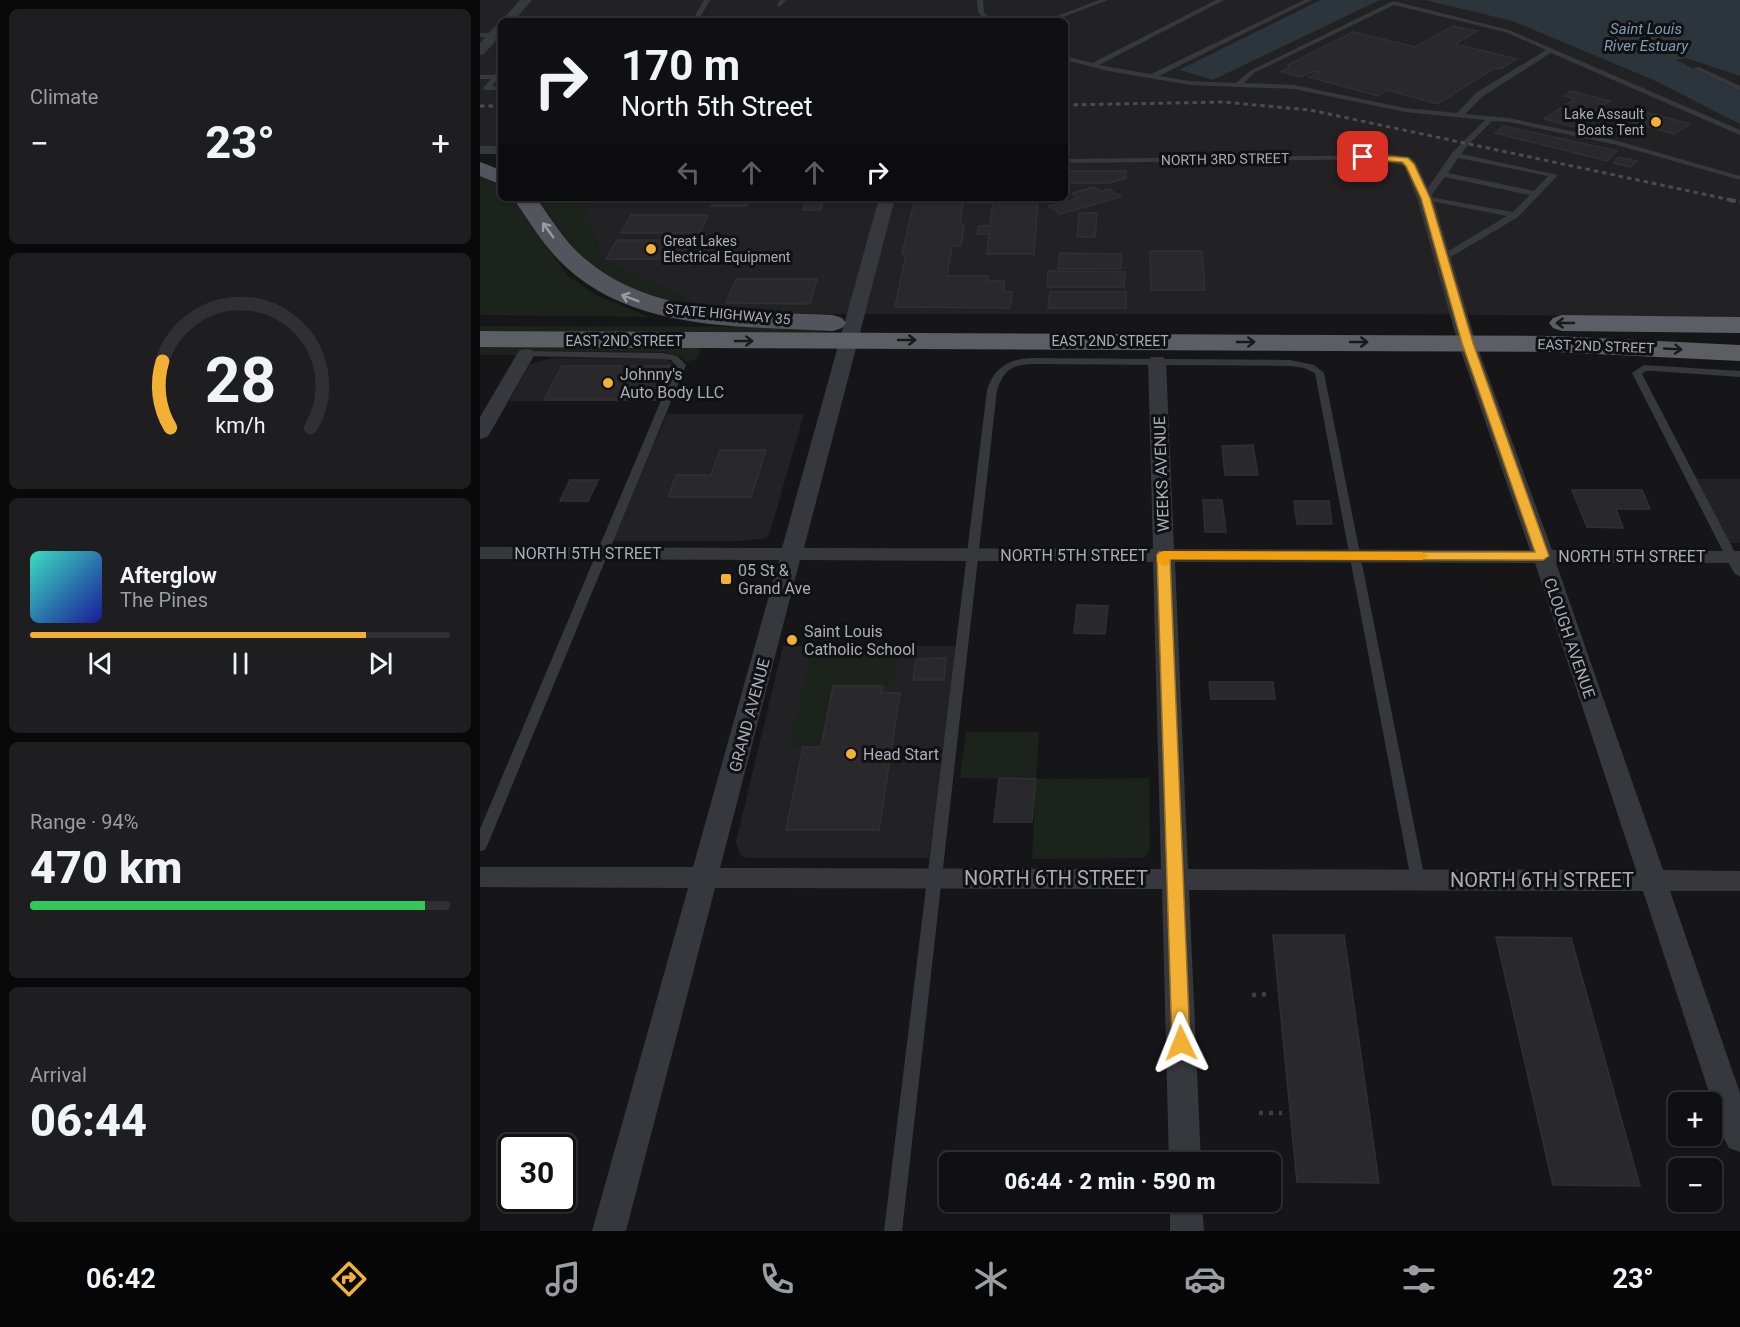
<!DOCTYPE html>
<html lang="en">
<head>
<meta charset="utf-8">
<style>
  body { margin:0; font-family:Roboto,sans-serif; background:#1e1e20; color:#f1f3f6; height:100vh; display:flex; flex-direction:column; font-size:22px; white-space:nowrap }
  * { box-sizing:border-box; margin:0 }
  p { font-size:20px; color:#9c9d9f }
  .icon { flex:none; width:33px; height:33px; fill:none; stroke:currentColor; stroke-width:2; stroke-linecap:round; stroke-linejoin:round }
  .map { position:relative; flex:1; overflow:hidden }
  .side { display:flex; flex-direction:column; gap:9px; padding:9px; background:#09090a; width:480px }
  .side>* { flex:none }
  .top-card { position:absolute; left:18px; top:18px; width:570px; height:183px; border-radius:9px; box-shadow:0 2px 4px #0004,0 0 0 2px #303032; background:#101012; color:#f1f3f6; overflow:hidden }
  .fabs { position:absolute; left:1188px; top:1092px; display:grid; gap:12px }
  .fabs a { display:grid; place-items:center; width:54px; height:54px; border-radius:9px; background:#101012; box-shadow:0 2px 4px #0004,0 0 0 2px #303032; font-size:30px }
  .speed { position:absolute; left:18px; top:1134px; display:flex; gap:12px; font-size:30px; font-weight:700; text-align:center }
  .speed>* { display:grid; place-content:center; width:78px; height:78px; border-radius:50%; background:#101012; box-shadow:0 2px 4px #0004,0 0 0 2px #303032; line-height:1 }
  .speed .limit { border:3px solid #111; border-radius:9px; background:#fff; color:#111 }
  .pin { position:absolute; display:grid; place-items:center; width:51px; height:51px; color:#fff; margin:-26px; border-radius:12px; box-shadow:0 3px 9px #0006 }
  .me { position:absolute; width:66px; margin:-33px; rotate:358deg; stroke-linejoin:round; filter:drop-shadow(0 0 4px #0008) }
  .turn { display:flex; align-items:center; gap:21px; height:126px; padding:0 24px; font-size:27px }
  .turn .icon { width:78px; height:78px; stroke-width:2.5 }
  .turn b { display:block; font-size:42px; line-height:51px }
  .lanes { display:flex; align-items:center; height:57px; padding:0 24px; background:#0003; justify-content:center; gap:30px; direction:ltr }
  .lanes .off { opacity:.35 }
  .big { font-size:45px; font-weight:800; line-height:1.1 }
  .side .widget { flex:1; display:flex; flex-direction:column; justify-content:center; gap:9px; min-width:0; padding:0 21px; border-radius:9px; background:#1e1e20 }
  .side .dial { align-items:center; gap:0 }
  .dial svg { height:156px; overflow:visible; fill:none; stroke:#303032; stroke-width:7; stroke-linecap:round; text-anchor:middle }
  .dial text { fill:#f1f3f6; stroke:none }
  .song { display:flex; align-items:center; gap:18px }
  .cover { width:72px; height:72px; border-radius:9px; background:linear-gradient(135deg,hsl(170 70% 55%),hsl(240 70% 35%)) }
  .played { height:6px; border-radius:3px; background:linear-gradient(90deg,#f2b134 80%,#303032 80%) }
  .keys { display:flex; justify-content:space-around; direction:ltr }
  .heat { display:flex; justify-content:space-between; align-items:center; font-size:33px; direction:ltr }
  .charge { height:9px; border-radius:4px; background:linear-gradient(90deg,#34c759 94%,#303032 0) }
  .trip { position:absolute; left:459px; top:1152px; width:342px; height:60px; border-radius:9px; background:#101012; box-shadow:0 2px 4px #0004,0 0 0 2px #303032; font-weight:800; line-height:60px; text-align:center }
  .tab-bar { display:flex; height:96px; justify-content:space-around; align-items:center; background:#060607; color:#9c9d9f }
  .tab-bar .icon { width:42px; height:42px }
  .tab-bar .active { color:#f2b134 }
  .tab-bar b { font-size:27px; color:#f1f3f6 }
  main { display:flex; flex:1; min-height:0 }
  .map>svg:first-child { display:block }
  .built { fill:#222225 }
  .green { fill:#1c231d }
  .water { fill:#2c353c }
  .building { fill:#29292c; stroke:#303034; stroke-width:1.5 }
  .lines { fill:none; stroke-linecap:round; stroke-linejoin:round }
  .path { stroke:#3d3f44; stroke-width:4.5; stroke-dasharray:4 6; stroke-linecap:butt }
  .service { fill:#37383d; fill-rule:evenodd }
  .minor { fill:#37383d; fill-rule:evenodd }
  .primary { fill:#53555c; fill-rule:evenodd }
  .trunk { fill:#5b5e65; fill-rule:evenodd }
  .rail-far1 { stroke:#4a4c52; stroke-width:3; stroke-dasharray:4.5 4; stroke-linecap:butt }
  .rail { stroke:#4a4c52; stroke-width:4; stroke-dasharray:6 4.5; stroke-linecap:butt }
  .oneway { stroke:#979ba6 }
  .oneway2 { stroke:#18191b }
  .route { fill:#f2b134; stroke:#9d7322; stroke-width:1.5 }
  .slow { fill:#f59e0b }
  .poi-dot { fill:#f2b134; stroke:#111113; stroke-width:2 }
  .labels { text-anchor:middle; stroke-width:6; stroke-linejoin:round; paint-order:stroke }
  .far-poi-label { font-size:14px; fill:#a8adb8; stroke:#111113; text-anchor:end }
  .far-street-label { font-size:14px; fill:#a8adb8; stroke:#111113 }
  .far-water-label { font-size:15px; font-style:italic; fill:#7f9bb3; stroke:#111113 }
  .poi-label { font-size:16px; fill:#a8adb8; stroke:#111113; text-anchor:start }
  .street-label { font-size:16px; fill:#a8adb8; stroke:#111113 }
  .near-street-label { font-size:20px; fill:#a8adb8; stroke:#111113 }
</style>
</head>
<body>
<main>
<section class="side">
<div class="widget"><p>Climate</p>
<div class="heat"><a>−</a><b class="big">23°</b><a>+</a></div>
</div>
<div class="widget dial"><svg viewBox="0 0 100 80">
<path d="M14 69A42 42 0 1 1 86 69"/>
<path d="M14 69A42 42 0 0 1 10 35" stroke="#f2b134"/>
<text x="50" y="56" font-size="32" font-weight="700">28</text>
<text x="50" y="72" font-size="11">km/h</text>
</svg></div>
<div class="widget">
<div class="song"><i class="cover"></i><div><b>Afterglow</b><p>The Pines</p></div></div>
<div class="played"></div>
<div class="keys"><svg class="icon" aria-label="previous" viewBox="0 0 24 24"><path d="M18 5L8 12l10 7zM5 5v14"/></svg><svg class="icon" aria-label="pause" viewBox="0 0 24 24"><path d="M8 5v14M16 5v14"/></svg><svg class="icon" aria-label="next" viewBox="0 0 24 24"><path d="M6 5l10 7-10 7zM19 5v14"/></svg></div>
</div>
<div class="widget"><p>Range · 94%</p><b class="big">470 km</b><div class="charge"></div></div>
<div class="widget"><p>Arrival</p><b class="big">06:44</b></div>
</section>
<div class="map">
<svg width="1260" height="1231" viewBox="0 0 1260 1231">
  <rect width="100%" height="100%" fill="#161618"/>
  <path class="built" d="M0,0H840L700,70L733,80L900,0H944L1032,21L1171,79L1260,124V317L902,314H258L232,312L122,259L105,213L115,198H585V21H21V146H0Z
    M1205,58L1260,76V91L1195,60Z
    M73,358L186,359L193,364V370L178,401H29L50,364Z
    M187,414H324L290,532L286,538L261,541H131Z
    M1217,479H1260V543H1250Z
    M303,646H479L449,858H271L263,857L259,852L256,842L258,833Z"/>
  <path class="green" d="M0,175L21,188V198H32L88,276L116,295L169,317L0,315Z
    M56,198H115L105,213L122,259L232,312L164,299L105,263Z
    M0,326L335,327L342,330L336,333H0Z
    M0,344L31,345L221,348L217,359L206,362L202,357L184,352L63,351L46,355H0Z
    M418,645L412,686H353L341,747H308L333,646Z
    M486,732H559L556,779L669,778L670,848L664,858L552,859L556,779L480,778Z"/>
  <path class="water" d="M840,0H900L733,80L699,70Z
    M944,0H1260V76L1205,58L1196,60L1260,91V124L1171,79L1032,21Z"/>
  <path class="building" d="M973,26L997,31L975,44L1037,59L1020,69L1015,68L957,104L907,90L898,96L829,77L839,72L834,71L821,77L801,72L810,67L808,65L873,32L935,47Z
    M1091,91L1130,101L1093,127L1064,119L1095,99L1084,96Z
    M1155,111H1162L1210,124L1194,134L1141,119Z
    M1023,126L1137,151L1127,161L1015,133Z
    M1139,157L1157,161L1151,167L1133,163Z
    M585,171H646V178L629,183H585Z
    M614,187L621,191L629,189L641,197L580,214L569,206L599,198L592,193Z
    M235,198H270L266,206H231Z
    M327,198H345L340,210H323Z
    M435,198H562V200H558L554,254H507L509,234H497L499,226H510L513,203H483L480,223L484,225L481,246H472L467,276H509L508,281H524V292H532L530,308L415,307L426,254H422Z
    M599,213H617L615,237H597Z
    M151,215H228L220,233H141Z
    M137,240H216L207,259H126Z
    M670,251H722L725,290H671Z
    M580,253L642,254L641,269H578Z
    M568,271L645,272L644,287H567Z
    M256,279H337L330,304L246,303Z
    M570,292H646V308H568Z
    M82,366H190L175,400H64Z
    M773,445L778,475H745L742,446Z
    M240,450H286L271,497H188L196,475H231Z
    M90,480H118L108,501H80Z
    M1092,490H1162L1170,509H1136L1143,528L1107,527Z
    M723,500H742L746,532H725Z
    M814,501H849L852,524H817Z
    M597,605L628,606L625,634L594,633Z
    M466,658L464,680H433L436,659Z
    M729,682H793L795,699H731Z
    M353,686H403L401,693H420L399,830H306L323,747H341Z
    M519,778L556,779L552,822H514Z
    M793,935H864L899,1183L817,1182Z
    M1016,937L1091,938L1160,1186L1073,1185Z"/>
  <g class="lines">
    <path class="path" d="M772,995L792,994
      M779,1113H802"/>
    <path class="service" d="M224,0H230L218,21H212Z
      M300,0H306L300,7L297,5Z
      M497,0H503L504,12L512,21H505L498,12Z
      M619,0H628L573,21H564Z
      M736,0H744L619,65L671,74L824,0H832L679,76L710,81L756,83L770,71L913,1L1029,30L1260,130V135L1071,53L1003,96L985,114L1029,118L1138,141L1260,176V180L1137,145L1029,122L1012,121L989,144L981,154L1078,175L1038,217L966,260H960V256L1027,216L945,200L941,198L972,153L1005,120L925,112L814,89L710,85L628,71L585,60V56L612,63ZM914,5L1025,32L1066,50L997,92L977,113L925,108L814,85L764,83L774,73ZM978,158L1068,176L1054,191L968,173ZM965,177L1050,195L1033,212L950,197Z
      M0,33H21V37H0Z
      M1215,67H1219L1260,86V91L1215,69Z
      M21,69V75L12,86H21V90H4L3,88L11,79H0V75H14Z
      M908,155L909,157L905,159L585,163V159Z
      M46,351L183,353L197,356L206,365L7,846L5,850L0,851V829L196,365L191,360L183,359L43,356L41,354Z
      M549,358L810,360L834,365L844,373L945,880L943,884L938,885L933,884L931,880L835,373L824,368L810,366L559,364C536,364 525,366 517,390L422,1231H404L507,390C514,368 527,360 549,358Z
      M1164,365L1260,371V377L1174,371H1166L1162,374L1260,562V577L1254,573L1152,373Z"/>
    <path class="minor" d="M40,0H52L34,21H21Z
      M21,23V35L4,54L0,55V43L17,24Z
      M0,146H21V154H0Z
      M905,153L929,157L935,161L953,198L996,343L1072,550L1260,551V563H1076L1183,870L1260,871V891H1190L1260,1093V1152L1249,1148L1244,1138L1163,891L709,890L721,1162H689L682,889L235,888L146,1231H112L208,888L0,887V867H213L299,560L0,559V547L302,548L399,198H415L324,548L673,549L668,361L671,357H683L686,361L694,549L1050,550L978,343L937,198L924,166L900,160L898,157ZM320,560L673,562L681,869L240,868ZM695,562L1055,563L1156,870L708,869Z
      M46,349L52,350L55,354L10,433L7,437L0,439V417L37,354L40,350Z
      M690,1202H722L724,1231H690Z"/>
    <path class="primary" d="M0,162L21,170V185L0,176Z
      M33,198H56C71,218 85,242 104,258C173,317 268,311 353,315L362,318L366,323L362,328L353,331C264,326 156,332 86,267C65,248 49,221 33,198Z"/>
    <path class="trunk" d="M1082,315L1260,317V333L1082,331L1073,328L1069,323L1073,318Z
      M0,331L1075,336L1260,345V361L1075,352L0,347Z"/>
    <path class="rail-far1" d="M585,105L743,102L830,110L1256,201
      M0,106H21"/>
    <path class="rail" d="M1249,200L1260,202"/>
  </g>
  <defs><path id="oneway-shaft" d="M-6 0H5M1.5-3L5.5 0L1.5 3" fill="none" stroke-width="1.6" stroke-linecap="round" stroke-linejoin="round" transform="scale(1.5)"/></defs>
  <g class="oneway">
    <use href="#oneway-shaft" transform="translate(68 230) rotate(-126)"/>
    <use href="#oneway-shaft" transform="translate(150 298) rotate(-159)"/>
  </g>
  <g class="oneway2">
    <use href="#oneway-shaft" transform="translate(1085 323) rotate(180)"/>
    <use href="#oneway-shaft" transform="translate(427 340)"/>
    <use href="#oneway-shaft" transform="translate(264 341)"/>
    <use href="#oneway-shaft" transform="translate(766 342)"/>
    <use href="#oneway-shaft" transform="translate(879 342)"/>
    <use href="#oneway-shaft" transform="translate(1193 349) rotate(3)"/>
  </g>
  <path class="route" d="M883,154L928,158L934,164L950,198L993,343L1069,556L1063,560L690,559L710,1043L707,1048L701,1050L694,1048L692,1043L677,555L679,552H1055L982,343L941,198L926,166L922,162L880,159V155Z"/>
  <path class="slow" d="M683,551L942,552L949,556L942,560L690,559L688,565L684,566L677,562V555Z"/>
  <g class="poi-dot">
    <circle cx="1176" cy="122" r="6"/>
    <circle cx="171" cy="249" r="6"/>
    <circle cx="128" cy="383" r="6"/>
    <rect x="240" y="573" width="12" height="12" rx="3"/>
    <circle cx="312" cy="640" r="6"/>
    <circle cx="371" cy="754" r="6"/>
  </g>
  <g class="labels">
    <g class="far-poi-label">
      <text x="1164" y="119">Lake Assault<tspan x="1164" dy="16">Boats Tent</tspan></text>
      <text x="183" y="246" text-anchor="start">Great Lakes<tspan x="183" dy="16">Electrical Equipment</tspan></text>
    </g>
    <g class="far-street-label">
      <text transform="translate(745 159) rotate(-1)" y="5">NORTH 3RD STREET</text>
      <text transform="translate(248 314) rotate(5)" y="5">STATE HIGHWAY 35</text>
      <text x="144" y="346">EAST 2ND STREET</text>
      <text x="630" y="346">EAST 2ND STREET</text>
      <text transform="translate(1116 346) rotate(2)" y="5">EAST 2ND STREET</text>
    </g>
    <g class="far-water-label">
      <text x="1166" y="34">Saint Louis<tspan x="1166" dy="17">River Estuary</tspan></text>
    </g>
    <g class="poi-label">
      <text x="140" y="380">Johnny's<tspan x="140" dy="18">Auto Body LLC</tspan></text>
      <text x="258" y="576">05 St &amp;<tspan x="258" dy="18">Grand Ave</tspan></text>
      <text x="324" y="637">Saint Louis<tspan x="324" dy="18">Catholic School</tspan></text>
      <text x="383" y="760">Head Start</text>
    </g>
    <g class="street-label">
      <text transform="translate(681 474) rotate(-92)" y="6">WEEKS AVENUE</text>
      <text x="108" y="559">NORTH 5TH STREET</text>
      <text x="594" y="561">NORTH 5TH STREET</text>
      <text x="1152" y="562">NORTH 5TH STREET</text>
      <text transform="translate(1090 638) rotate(71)" y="6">CLOUGH AVENUE</text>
      <text transform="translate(269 715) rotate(-75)" y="6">GRAND AVENUE</text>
    </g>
    <g class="near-street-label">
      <text x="576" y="885">NORTH 6TH STREET</text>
      <text x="1062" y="887">NORTH 6TH STREET</text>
    </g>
  </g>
</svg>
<div class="fabs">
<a>+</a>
<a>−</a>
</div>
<div class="speed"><div class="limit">30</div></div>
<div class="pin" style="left:883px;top:157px;background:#d93025"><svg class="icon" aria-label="arrive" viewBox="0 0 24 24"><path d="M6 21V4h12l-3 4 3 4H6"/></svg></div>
<svg class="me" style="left:701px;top:1043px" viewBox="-20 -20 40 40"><path d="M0-17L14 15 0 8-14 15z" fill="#f2b134" stroke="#fff" stroke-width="4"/></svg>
<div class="trip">06:44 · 2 min · 590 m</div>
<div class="top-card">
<div class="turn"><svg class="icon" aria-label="right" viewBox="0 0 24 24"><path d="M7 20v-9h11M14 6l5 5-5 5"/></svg><div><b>170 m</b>North 5th Street</div></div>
<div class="lanes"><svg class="icon off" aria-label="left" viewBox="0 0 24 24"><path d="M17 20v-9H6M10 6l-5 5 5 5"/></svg><svg class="icon off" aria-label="ahead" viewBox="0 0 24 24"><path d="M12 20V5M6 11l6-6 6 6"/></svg><svg class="icon off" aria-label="ahead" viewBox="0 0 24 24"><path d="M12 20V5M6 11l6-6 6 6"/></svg><svg class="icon" aria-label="right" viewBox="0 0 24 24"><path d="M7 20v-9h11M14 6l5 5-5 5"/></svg></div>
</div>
</div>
</main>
<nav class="tab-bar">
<b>06:42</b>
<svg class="icon active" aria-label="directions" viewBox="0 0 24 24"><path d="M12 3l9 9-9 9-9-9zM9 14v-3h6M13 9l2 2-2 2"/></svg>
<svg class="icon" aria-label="music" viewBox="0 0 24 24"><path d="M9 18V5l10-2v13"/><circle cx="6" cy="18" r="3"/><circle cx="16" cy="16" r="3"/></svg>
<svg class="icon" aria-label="phone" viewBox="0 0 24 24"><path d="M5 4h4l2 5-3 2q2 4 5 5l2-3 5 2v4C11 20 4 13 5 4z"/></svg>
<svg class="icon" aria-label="climate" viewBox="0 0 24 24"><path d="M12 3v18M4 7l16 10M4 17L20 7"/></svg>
<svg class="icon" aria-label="car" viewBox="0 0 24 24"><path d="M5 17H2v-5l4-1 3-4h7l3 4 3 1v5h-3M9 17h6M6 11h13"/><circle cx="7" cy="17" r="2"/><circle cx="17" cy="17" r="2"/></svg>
<svg class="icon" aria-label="filters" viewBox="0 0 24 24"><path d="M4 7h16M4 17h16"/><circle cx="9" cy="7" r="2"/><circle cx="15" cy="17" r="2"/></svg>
<b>23°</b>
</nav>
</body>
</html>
